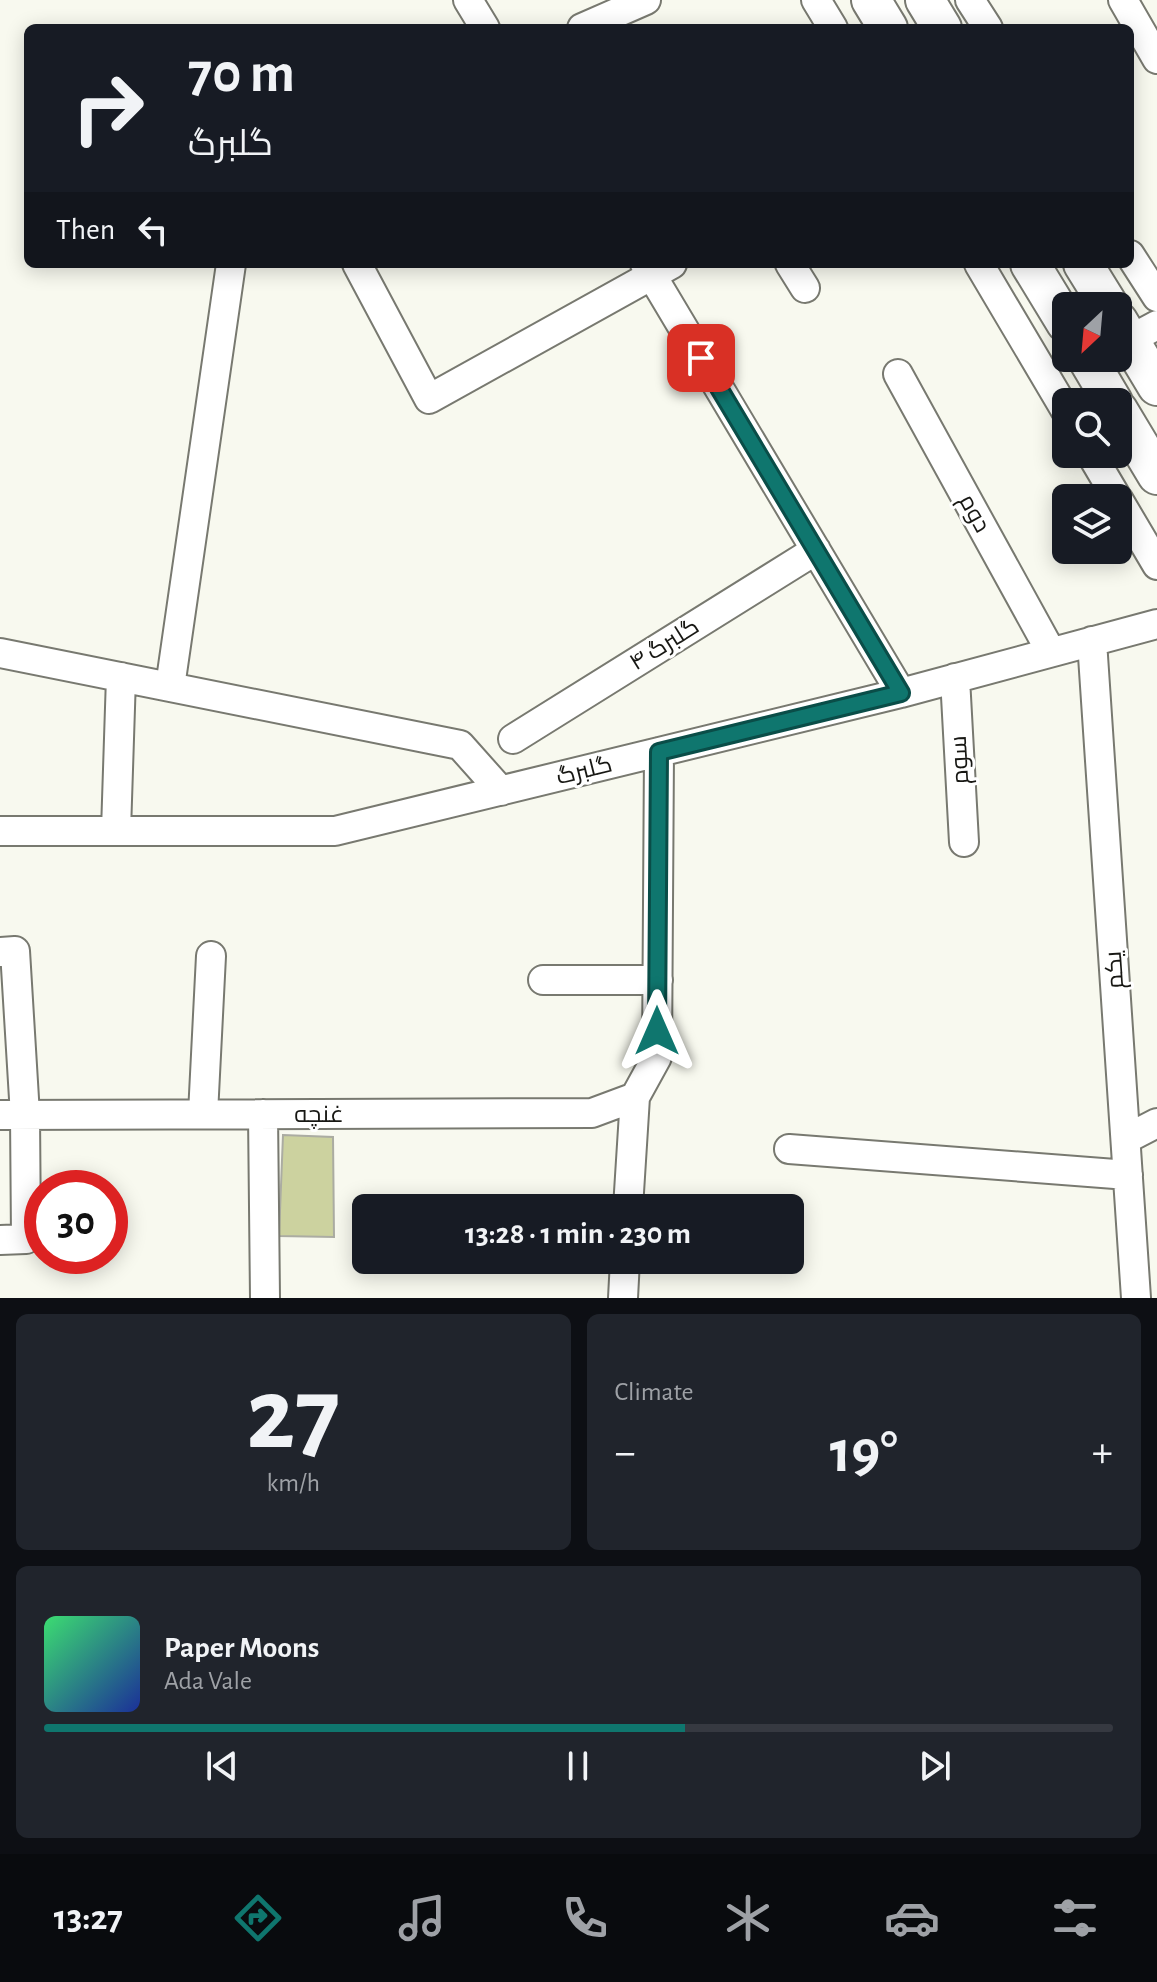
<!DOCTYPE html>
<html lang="en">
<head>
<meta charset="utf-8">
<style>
  body { margin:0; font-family:"Alegreya Sans",Cairo,sans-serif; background:#20242c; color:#f1f3f6; height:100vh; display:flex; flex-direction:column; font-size:30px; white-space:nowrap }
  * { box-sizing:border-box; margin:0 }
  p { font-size:26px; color:#9ea1a6 }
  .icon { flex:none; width:44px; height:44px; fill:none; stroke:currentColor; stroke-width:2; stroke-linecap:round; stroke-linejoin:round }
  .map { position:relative; height:1298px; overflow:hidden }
  .details { display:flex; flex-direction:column; gap:16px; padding:16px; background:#0d0f14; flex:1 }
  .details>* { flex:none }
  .top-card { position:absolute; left:24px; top:24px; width:1110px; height:244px; border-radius:12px; box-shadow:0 4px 20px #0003; background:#171b24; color:#f1f3f6; overflow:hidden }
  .needle { width:52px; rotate:206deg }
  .tools { position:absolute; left:1052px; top:292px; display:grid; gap:16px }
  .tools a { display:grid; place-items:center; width:80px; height:80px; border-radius:12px; background:#171b24; box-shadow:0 4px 20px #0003; font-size:40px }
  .speed { position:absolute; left:24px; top:1170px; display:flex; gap:16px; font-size:40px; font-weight:700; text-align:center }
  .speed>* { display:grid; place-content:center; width:104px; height:104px; border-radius:50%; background:#171b24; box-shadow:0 4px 20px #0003; line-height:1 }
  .speed .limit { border:12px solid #d22; background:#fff; color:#111 }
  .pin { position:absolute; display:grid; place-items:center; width:68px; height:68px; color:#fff; margin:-34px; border-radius:16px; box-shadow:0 4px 12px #0006 }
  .me { position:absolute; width:88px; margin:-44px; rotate:0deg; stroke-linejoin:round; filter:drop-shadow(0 0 6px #0008) }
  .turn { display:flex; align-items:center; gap:28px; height:168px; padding:0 32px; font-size:36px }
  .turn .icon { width:104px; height:104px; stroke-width:2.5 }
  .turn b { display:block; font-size:56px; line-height:68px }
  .then { display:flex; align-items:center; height:76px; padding:0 32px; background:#0003; gap:16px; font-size:30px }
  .big { font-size:60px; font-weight:700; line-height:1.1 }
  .details .tile { flex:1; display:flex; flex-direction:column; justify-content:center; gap:12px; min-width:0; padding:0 28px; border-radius:12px; background:#20242c }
  .details .dial { align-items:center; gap:0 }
  .dial b { font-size:104px; line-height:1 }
  .song { display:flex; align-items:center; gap:24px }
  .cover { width:96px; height:96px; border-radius:12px; background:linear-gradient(135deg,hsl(140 70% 55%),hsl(230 70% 35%)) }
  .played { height:8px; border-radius:4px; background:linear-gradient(90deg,#0f766e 60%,#363941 60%) }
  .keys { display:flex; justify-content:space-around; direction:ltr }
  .heat { display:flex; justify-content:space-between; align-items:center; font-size:44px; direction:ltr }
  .details .tiles { flex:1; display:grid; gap:16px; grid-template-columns:1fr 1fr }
  .tile:last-child { grid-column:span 2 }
  .trip { position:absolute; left:352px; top:1194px; width:452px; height:80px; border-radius:12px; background:#171b24; box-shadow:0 4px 20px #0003; font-weight:700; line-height:80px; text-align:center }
  .tabs { display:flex; height:128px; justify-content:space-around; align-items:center; background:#090b0e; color:#9ea1a6 }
  .tabs .icon { width:56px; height:56px }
  .tabs .active { color:#0f766e }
  .tabs b { font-size:36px; color:#f1f3f6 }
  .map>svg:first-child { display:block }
  .building { fill:#ccd29f; stroke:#abaca2; stroke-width:2 }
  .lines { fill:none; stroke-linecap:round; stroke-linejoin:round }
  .street-casing { stroke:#787970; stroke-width:32 }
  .secondary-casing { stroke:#787970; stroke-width:42 }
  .street { stroke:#fff; stroke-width:28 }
  .secondary { stroke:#fff; stroke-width:38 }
  .route-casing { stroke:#0a4d48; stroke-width:20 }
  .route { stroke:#0f766e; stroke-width:14 }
  .labels { text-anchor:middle; stroke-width:6; stroke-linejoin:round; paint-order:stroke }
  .street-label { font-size:24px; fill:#171713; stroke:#fff }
</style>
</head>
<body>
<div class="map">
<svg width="1157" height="1298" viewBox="0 0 1157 1298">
  <rect width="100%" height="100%" fill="#f8f9ef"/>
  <path class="building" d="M283,1135L333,1137L334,1237L279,1236Z"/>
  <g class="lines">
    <defs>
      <path id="street" d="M468,0L485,28
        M816,0L833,28
        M970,0L988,28
        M1123,0L1157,59
        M582,28L646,0
        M1130,255L1157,297
        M357,264L429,399L672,264
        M645,264L901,693
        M790,264L805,288
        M979,264L1066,411
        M1129,340L1157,325
        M898,374L1051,652
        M1091,454L1117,498
        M1118,499L1157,565
        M1092,641L1136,1298
        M0,653L460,745L501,791
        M955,678L964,842
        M170,687L231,264
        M513,739L816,550
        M0,831H335L901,693L1157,624
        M116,831L121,677
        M0,952L15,951L25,1115L26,1239L0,1240
        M543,980H658
        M203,1114L211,956
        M263,1114L265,1298
        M0,1115L592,1113L635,1097
        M1126,1139L1157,1123
        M789,1149L1128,1175
        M628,1208L635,1097L657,1057L659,752
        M623,1298L625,1260"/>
      <path id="secondary" d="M871,0L888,28
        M925,0L942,28
        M1030,264L1066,323
        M1083,264L1109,306
        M1118,321L1157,386
        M1087,358L1113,402
        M1118,410L1157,475"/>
    </defs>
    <use href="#street" class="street-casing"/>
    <use href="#secondary" class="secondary-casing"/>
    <use href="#street" class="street"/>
    <use href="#secondary" class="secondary"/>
  </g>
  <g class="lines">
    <defs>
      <path id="route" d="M657,1031L659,752L901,693L701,358"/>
    </defs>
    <use href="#route" class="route-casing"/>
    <use href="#route" class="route"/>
  </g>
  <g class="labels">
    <g class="street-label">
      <text transform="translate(975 513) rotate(61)" y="8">دوم</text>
      <text transform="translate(664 644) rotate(-32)" y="8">گلبرگ ۴</text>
      <text transform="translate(959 760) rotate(-93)" y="8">سوم</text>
      <text transform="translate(584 770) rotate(-14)" y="8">گلبرگ</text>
      <text transform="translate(1114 970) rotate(-94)" y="8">یکم</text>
      <text x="319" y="1122">غنچه</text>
    </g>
  </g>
</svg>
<div class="tools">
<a><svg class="needle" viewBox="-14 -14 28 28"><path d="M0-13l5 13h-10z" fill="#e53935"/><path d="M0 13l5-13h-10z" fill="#9ea1a6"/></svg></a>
<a><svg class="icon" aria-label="search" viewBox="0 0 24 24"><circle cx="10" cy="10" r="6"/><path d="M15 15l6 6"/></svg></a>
<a><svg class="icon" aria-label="layers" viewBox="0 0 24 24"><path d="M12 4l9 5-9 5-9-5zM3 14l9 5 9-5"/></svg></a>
</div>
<div class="speed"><div class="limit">30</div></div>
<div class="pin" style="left:701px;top:358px;background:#d93025"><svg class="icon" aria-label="arrive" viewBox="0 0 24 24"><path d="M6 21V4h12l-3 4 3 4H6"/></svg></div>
<svg class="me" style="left:657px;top:1031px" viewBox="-20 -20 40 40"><path d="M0-17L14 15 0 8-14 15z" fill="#0f766e" stroke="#fff" stroke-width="4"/></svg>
<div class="trip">13:28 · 1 min · 230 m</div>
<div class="top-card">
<div class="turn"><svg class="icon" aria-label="right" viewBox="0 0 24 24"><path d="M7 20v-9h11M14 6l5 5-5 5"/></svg><div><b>70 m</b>گلبرگ</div></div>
<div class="then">Then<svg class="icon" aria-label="left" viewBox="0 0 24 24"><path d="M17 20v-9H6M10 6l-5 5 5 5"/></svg></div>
</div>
</div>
<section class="details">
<div class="tiles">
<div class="tile dial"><b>27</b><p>km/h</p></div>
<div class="tile"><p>Climate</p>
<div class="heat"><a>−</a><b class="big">19°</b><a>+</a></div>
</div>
<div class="tile">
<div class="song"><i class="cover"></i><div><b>Paper Moons</b><p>Ada Vale</p></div></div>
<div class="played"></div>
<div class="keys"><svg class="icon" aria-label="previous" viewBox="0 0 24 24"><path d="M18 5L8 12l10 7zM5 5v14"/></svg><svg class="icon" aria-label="pause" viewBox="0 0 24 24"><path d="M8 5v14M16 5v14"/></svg><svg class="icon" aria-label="next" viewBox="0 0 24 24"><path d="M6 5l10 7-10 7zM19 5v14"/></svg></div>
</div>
</div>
</section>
<nav class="tabs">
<b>13:27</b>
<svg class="icon active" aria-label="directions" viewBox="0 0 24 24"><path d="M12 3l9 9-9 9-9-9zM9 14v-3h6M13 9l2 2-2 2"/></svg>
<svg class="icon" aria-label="music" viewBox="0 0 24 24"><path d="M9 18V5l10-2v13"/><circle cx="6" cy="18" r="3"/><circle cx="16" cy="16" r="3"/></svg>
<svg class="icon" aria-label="phone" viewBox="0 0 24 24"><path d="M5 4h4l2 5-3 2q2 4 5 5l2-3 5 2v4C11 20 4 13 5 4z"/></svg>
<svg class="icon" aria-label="climate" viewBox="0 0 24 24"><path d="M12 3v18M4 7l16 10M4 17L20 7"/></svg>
<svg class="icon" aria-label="car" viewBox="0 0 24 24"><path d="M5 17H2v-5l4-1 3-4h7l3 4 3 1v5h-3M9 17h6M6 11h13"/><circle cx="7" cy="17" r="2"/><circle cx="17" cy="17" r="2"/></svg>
<svg class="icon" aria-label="filters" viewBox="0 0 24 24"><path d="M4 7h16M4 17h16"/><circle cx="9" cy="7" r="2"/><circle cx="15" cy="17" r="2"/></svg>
</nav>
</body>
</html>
